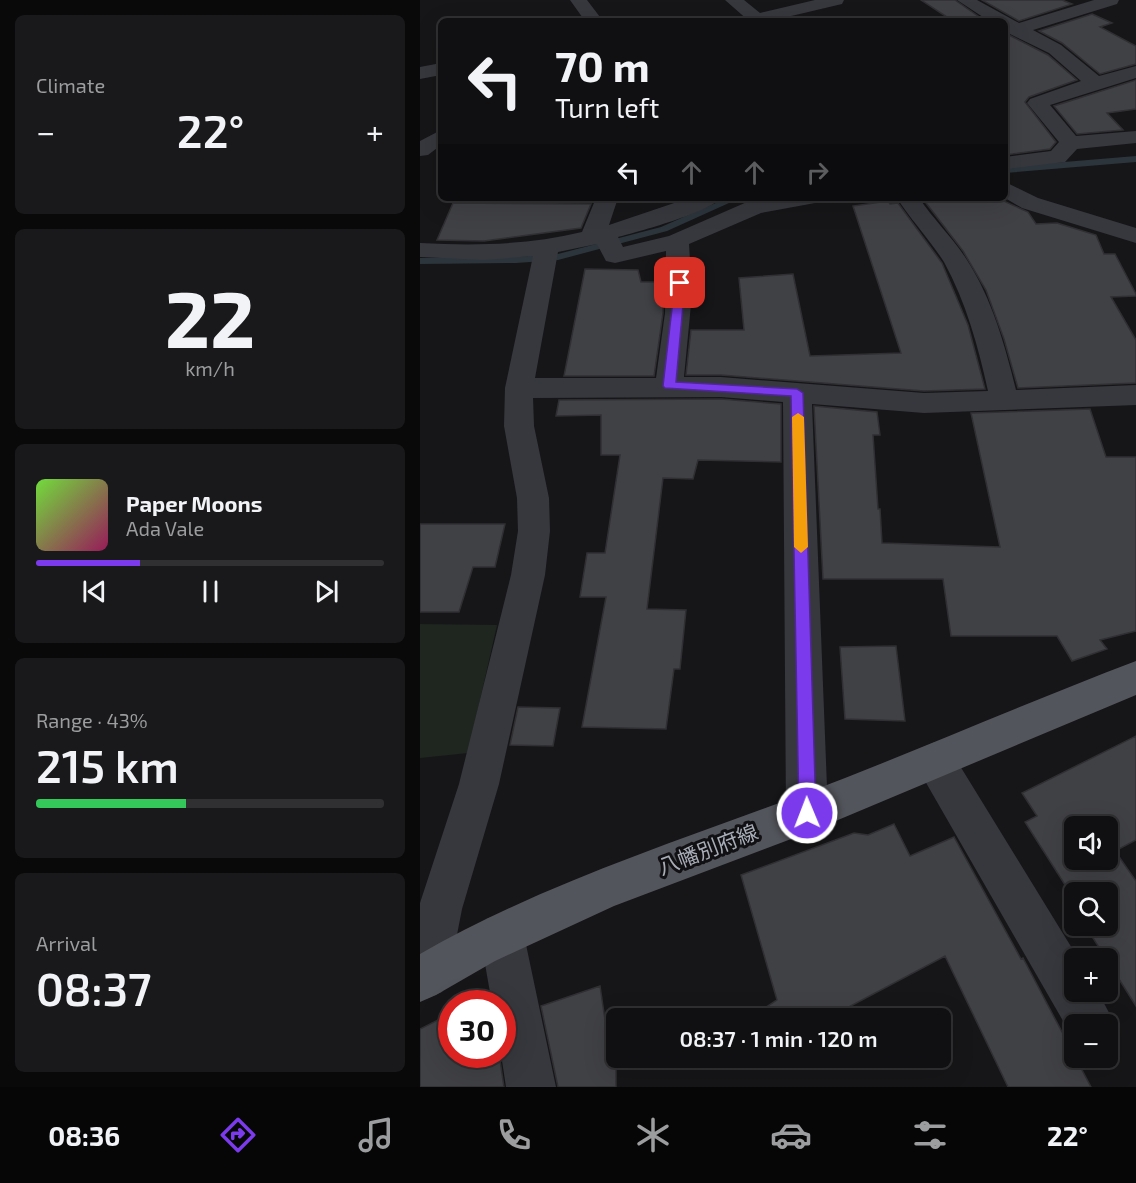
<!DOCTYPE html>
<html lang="en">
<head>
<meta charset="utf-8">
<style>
  body { margin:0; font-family:"Exo 2","Noto Sans JP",sans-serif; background:#19191b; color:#f1f3f6; height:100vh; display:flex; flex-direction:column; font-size:22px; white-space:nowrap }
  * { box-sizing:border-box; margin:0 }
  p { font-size:20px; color:#9c9d9f }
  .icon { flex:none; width:33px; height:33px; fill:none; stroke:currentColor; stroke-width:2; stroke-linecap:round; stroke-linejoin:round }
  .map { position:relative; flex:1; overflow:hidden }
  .details { display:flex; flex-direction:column; gap:15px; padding:15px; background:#09090a; width:420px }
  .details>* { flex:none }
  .hud { position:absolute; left:18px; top:18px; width:570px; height:183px; border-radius:9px; box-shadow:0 6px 24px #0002,0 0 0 2px #303032; background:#101012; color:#f1f3f6; overflow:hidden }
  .tools { position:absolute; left:644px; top:816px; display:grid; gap:12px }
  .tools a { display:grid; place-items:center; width:54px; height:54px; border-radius:9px; background:#101012; box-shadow:0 6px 24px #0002,0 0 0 2px #303032; font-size:30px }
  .speed { position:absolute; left:18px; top:990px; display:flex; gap:12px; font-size:30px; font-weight:700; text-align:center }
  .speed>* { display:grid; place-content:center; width:78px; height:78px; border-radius:50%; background:#101012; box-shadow:0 6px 24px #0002,0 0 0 2px #303032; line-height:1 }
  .speed .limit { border:9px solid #d22; background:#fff; color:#111 }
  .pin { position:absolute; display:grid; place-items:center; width:51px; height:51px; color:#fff; margin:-26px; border-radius:12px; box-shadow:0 3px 9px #0006 }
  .me { position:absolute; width:66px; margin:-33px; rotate:359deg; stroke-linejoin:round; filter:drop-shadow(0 0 4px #0008) }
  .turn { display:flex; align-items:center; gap:21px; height:126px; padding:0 18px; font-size:27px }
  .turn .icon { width:78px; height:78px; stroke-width:2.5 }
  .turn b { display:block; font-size:42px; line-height:51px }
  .lanes { display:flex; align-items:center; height:57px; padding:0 18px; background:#0003; justify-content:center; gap:30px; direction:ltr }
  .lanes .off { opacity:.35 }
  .big { font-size:45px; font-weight:600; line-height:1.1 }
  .details .widget { flex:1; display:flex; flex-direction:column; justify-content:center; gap:9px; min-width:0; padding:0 21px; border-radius:9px; background:#19191b }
  .details .dial { align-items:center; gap:0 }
  .dial b { font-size:78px; line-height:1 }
  .song { display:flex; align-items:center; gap:18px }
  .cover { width:72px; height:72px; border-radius:9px; background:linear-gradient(135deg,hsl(100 70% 55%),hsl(330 70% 35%)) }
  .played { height:6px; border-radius:3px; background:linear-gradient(90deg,#7c3aed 30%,#303032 30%) }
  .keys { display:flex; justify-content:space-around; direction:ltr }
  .heat { display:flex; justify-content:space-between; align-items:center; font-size:33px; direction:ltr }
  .charge { height:9px; border-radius:4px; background:linear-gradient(90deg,#34c759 43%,#303032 0) }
  .trip { position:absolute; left:186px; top:1008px; width:345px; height:60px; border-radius:9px; background:#101012; box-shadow:0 6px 24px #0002,0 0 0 2px #303032; font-weight:600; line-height:60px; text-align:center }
  .tab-bar { display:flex; height:96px; justify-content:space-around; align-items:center; background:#060607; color:#9c9d9f }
  .tab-bar .icon { width:42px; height:42px }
  .tab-bar .active { color:#7c3aed }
  .tab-bar b { font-size:27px; color:#f1f3f6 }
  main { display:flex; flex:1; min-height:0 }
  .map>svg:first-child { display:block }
  .green { fill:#1e261f }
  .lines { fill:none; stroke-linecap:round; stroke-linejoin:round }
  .stream { fill:#2c353c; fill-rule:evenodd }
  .building { fill:#404145; stroke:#303034; stroke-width:1.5; fill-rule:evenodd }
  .minor { fill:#37383d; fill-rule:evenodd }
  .major { fill:#53555c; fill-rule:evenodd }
  .route { fill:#7c3aed; stroke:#51269a; stroke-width:1.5 }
  .slow { fill:#f59e0b }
  .labels { text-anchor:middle; stroke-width:6; stroke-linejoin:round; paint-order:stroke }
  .near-street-label { font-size:21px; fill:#a8adb8; stroke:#111113 }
</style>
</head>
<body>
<main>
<section class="details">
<div class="widget"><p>Climate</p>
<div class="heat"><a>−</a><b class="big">22°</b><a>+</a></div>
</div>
<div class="widget dial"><b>22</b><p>km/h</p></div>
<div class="widget">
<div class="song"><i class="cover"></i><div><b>Paper Moons</b><p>Ada Vale</p></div></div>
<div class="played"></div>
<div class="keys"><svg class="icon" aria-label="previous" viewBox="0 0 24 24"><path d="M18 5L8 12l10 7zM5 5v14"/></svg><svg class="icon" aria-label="pause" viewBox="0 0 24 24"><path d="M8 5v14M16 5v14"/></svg><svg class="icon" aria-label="next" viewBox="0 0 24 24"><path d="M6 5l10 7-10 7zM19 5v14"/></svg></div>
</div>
<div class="widget"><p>Range · 43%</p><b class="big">215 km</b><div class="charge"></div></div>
<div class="widget"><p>Arrival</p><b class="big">08:37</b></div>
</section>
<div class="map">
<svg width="716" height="1087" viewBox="0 0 716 1087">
  <rect width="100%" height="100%" fill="#161618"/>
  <path class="green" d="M0,624L77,625L48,753L0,758Z"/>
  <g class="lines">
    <path class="stream" d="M716,156V162L585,173V167Z
      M307,198H320L247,231L138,260L96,263L0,264V258L96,257L138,254L241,227Z"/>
  </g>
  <path class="building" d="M501,0H535L565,21H533Z
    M562,0H642L652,4L599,21Z
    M672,14L692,23L680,27L716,46V64L680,74L642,43L619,31Z
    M585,33L628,55L657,80L609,97L605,102L636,142L630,149L585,155Z
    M716,80V109L687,113L703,130L657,134L634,106Z
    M512,198H577L608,212L616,224L637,223L676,235L684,254H695L716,294V296L691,297L716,340V383L598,388L584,339L566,290L543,251L503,199Z
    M468,201L470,204L478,203L522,263L548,325L565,389L504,391L301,375H266L271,330H324L319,278L373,274L390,356L481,353L433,206Z
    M33,203L171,204L161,228L64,241L17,240Z
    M165,269L218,270L221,282H243V313L234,376H144Z
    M301,399L361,404V462L278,460L273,479L243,478L227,609L266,610L260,669H254L246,729L162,727L186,597H160L167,553H185L200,455H181V415L136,416L139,400Z
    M394,406L457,412L460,435H453L458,509H460L462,543L580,547L551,413L670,409L686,457H716V631L680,640L687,649L652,661L637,636H531L523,579H403Z
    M0,524H85L75,567H53L39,612H0Z
    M476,646L485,721L425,719L420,647Z
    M98,707L140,708L133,746L90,745Z
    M716,736V840L695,851L716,881V1006L666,927L687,926V892H654V899L605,822L617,816L602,793ZM654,826H687V860H654Z
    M474,824L490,856L534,837L601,959L603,958L671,1087H588L525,956L408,1018H336L334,1015L357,1000L321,875L434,833L448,835Z
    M180,986L189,1047L196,1045V1087H138L121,1006Z
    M32,1013V1054H79L84,1087H0V1029Z"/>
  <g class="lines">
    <path class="minor" d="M150,0H167L183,21H165Z
      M305,0H324L340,13L395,0H424L422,4L350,21H329Z
      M537,0H557L599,23L674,0H699L697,4L613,30L641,45L679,76L716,66V78L630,105L656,136L716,131V143L657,149L645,162L585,169V157L631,151L639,142L607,103L610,99L661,81L629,53L590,34L585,30V21H569Z
      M21,63V75L0,79V67Z
      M21,130V145L8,155L0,156V141Z
      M585,182L618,198L716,228V243L602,208L585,198Z
      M176,198H198L189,225L269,198H300C291,212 217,232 198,237L203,247L249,236L327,202L347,198H398L395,203L341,213L269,244L272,294L264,377H301L504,393L568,391C558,346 546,302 524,262C510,240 491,220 477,198H499C514,220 533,238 547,260C572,299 585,345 596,390L716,385V405L504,413L392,404L408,813L402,827L387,833L372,827L366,813L363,402L301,397L113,398L114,426L129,498L130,531L125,575L79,784L42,909L29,976L22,992L6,999L0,996V903L39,784L91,575L98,531L97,498L84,426L85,388L113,256L65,260L0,257V243C56,246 108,245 162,232ZM177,244L186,261L195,263L246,251L245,313L236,378H115L138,252Z
      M515,742L529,748L658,958H654V992H678L695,1024L688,1041L687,1024H654V1040L501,774L495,761L501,748Z
      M82,913L98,919L104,935L136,1087H86L81,1054H82V1004H72L60,935L66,919Z"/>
    <path class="major" d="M716,661V695L387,833L194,906L75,961L16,995L0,1002V954C122,884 256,842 386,793C497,751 605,703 716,661Z"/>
  </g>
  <path class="route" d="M260,280L265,283L256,382L377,389L383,393L396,813L393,819L387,821L381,819L379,813L371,396L245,388L243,386L255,283Z"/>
  <path class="slow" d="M378,413L384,417L388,547L381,553L374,547L372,417Z"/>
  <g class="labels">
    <g class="near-street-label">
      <text transform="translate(288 850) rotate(-21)" y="7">八幡別府線</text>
    </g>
  </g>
</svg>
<div class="tools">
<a><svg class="icon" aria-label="sound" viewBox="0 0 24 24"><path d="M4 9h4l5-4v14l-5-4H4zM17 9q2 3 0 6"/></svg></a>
<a><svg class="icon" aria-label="search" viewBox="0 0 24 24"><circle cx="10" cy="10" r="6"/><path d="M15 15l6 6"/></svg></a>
<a>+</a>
<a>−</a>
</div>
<div class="speed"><div class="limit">30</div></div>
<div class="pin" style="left:260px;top:283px;background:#d93025"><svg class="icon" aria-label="arrive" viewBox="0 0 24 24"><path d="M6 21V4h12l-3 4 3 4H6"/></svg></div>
<svg class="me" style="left:387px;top:813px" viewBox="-20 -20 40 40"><circle r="17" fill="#7c3aed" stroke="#fff" stroke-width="3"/><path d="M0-11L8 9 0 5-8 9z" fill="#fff"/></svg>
<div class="trip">08:37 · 1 min · 120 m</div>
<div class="hud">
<div class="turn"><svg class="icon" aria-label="left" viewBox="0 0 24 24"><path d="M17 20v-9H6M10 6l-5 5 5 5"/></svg><div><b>70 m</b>Turn left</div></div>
<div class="lanes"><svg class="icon" aria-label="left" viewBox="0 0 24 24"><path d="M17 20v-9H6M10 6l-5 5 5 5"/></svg><svg class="icon off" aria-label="ahead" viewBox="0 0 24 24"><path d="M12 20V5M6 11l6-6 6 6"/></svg><svg class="icon off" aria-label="ahead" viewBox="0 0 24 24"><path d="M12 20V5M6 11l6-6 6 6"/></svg><svg class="icon off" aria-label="right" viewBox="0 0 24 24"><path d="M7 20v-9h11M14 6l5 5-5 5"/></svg></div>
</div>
</div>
</main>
<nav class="tab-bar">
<b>08:36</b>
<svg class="icon active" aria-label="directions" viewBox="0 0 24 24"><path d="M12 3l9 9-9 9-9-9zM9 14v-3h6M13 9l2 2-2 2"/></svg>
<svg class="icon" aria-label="music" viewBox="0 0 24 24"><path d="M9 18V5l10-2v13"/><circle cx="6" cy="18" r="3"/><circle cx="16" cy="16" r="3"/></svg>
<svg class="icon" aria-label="phone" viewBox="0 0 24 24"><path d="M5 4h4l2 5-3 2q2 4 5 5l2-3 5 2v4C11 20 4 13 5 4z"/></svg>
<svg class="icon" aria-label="climate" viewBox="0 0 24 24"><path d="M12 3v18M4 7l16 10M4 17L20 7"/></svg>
<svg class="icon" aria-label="car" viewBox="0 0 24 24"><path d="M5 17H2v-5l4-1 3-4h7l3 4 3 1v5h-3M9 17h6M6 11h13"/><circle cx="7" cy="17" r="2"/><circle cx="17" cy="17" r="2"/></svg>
<svg class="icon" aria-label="filters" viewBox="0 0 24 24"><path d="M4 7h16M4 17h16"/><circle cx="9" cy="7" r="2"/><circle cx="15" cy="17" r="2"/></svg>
<b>22°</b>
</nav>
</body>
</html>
